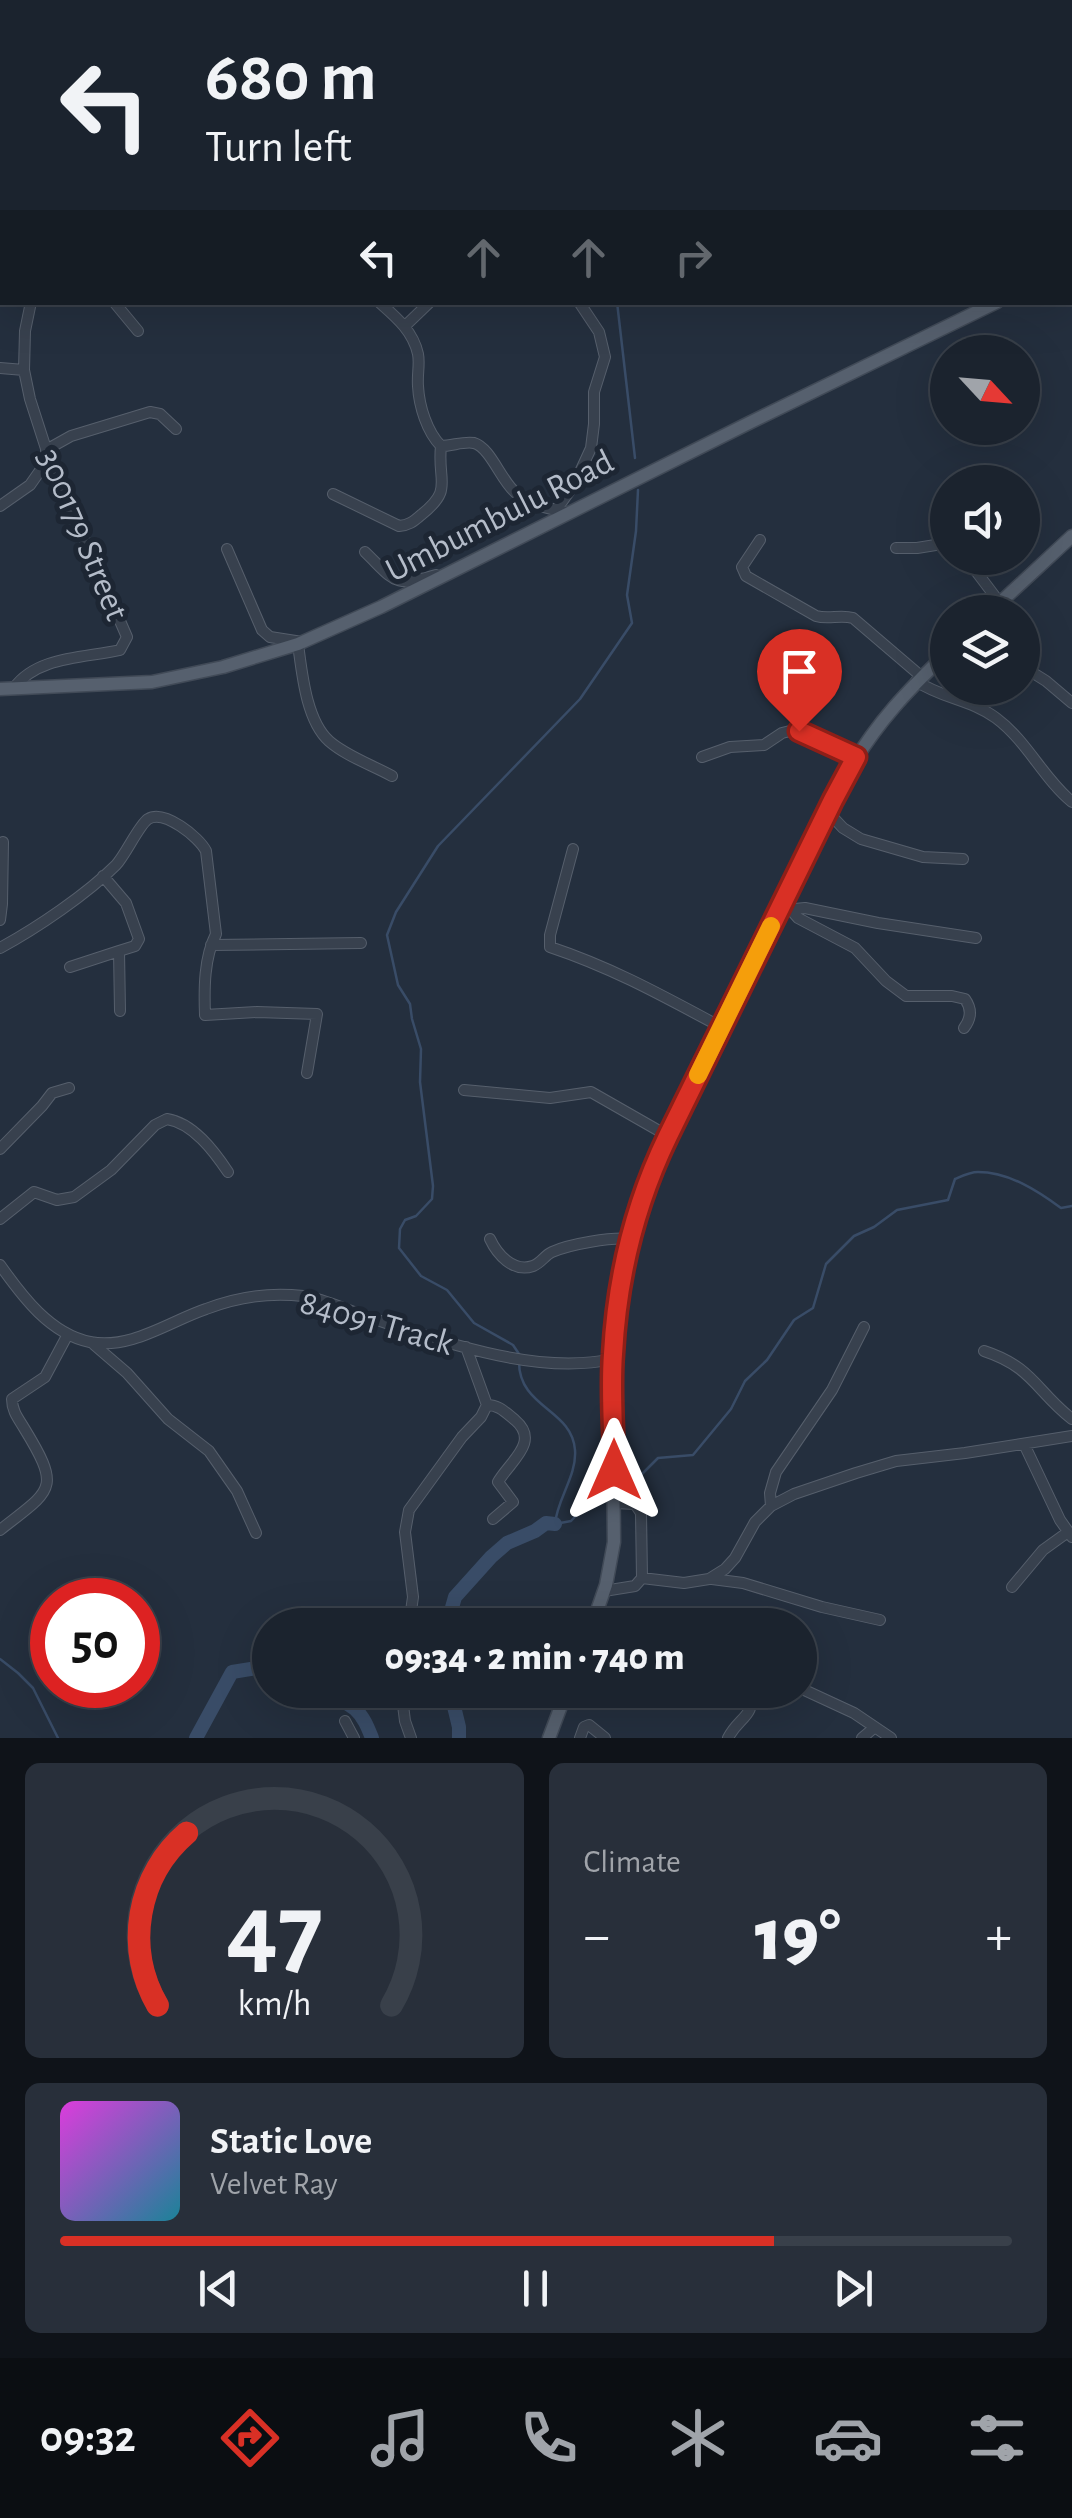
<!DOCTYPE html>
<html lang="en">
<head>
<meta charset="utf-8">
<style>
  body { margin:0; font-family:"Alegreya Sans",sans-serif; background:#282f3a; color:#f1f3f6; height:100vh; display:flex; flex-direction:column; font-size:38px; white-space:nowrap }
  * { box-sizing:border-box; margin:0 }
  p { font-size:32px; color:#a0a4aa }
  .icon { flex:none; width:55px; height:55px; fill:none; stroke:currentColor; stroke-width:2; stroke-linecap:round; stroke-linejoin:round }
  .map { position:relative; height:1738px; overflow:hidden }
  .panel { display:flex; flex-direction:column; gap:25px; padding:25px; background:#0f1319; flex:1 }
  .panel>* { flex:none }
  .top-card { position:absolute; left:0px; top:0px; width:1072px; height:305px; box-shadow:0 10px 40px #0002,0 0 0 2px #39404a; background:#1b232e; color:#f1f3f6; overflow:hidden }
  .needle { width:65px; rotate:116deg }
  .buttons { position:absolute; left:930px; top:335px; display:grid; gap:20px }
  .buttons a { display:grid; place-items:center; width:110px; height:110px; border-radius:50%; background:#1b232e; box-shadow:0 10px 40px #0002,0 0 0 2px #39404a; font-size:50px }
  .speed { position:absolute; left:30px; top:1578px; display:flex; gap:20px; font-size:50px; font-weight:700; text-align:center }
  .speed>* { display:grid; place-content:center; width:130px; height:130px; border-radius:50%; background:#1b232e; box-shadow:0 10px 40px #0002,0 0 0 2px #39404a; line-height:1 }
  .speed .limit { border:15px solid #d22; background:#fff; color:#111 }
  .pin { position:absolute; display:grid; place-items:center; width:85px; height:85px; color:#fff; margin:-102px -42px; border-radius:50% 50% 50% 0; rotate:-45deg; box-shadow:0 0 10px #0007 }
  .pin .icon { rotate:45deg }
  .me { position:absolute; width:110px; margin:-55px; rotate:0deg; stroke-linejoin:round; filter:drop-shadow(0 0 8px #0008) }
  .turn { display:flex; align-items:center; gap:35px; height:210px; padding:0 40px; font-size:45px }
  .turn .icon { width:130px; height:130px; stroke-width:2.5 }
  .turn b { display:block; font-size:70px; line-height:85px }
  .lanes { display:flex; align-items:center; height:95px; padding:0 40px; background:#0003; justify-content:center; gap:50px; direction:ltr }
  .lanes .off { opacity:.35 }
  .big { font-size:75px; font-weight:800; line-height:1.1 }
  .panel .tile { flex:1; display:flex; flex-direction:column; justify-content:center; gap:15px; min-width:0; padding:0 35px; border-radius:15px; background:#282f3a }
  .panel .dial { align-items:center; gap:0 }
  .dial svg { height:260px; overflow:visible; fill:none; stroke:#39404a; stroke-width:7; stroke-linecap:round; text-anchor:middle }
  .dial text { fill:#f1f3f6; stroke:none }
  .song { display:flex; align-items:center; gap:30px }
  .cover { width:120px; height:120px; border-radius:15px; background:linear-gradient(135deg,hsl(300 70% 55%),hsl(190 70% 35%)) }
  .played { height:10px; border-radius:5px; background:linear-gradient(90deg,#d93025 75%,#39404a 75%) }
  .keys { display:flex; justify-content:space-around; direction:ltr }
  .heat { display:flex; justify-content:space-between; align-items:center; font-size:55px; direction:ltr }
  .panel .tiles { flex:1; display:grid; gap:25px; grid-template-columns:1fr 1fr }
  .tile:last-child { grid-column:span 2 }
  .trip { position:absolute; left:252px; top:1608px; width:565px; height:100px; border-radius:50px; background:#1b232e; box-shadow:0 10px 40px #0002,0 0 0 2px #39404a; font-weight:800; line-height:100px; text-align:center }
  .menu { display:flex; height:160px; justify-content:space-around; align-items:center; background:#0b0e12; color:#a0a4aa }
  .menu .icon { width:70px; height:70px }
  .menu .current { color:#d93025 }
  .menu b { font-size:45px; color:#f1f3f6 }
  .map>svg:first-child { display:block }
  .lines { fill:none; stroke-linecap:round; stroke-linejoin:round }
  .stream { stroke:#394c67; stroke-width:2.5 }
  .river { stroke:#394c67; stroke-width:14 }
  .minor-casing { stroke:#565f6c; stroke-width:12 }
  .major-casing { stroke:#414a57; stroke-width:15 }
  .minor { stroke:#38414e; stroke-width:10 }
  .major { stroke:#56606e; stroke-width:12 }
  .route-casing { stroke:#8d1f18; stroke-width:25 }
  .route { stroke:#d93025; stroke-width:18 }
  .slow { stroke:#f59e0b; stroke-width:18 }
  .labels { text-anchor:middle; stroke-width:10; stroke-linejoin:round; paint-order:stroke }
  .street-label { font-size:35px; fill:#b4bcc9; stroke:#1d2633 }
</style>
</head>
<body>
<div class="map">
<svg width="1072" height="1738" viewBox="0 0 1072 1738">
  <rect width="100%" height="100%" fill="#242f3e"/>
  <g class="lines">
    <path class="stream" d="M149,0V2
      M152,2L158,0
      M747,2L750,0
      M0,50L2,49
      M617,302L635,458
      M519,1354L513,1345L474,1323L447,1290L421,1276L399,1248L400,1229L405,1220L416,1216L432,1199L433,1186L420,1082L421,1049L412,1019L410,1004L398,985L387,935L396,912L438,846L580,699L632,623L627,595L636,531L638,490
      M519,1362C519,1408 572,1409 575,1450C577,1476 557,1499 555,1524L571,1521L600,1490L610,1486
      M617,1483L642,1474L658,1458L693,1455L731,1409L745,1381L767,1360L794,1320L813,1308L826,1264L854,1236L874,1227L897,1210L948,1200L955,1179C962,1176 970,1172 978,1172C1009,1172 1038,1191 1061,1208L1072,1206
      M0,1659L18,1673L33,1688L58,1738"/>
    <path class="river" d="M447,1625L455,1597L491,1557L507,1543L535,1531L546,1523L555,1524
      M328,1690C336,1698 346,1702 355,1709C364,1717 368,1728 372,1738
      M450,1690L459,1727V1738
      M196,1738L232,1672L270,1666"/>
    <defs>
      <path id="minor" d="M910,0L925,2
        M444,2L447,0
        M888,2L903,0
        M963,2L968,0
        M1070,96L1072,94
        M1070,161L1072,163
        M0,236L2,238
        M1070,245L1072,243
        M114,302L138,331
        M379,302C396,317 413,331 418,354C420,364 417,375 418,386C419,406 427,432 441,446C452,446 464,441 474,443C491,448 501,481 516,493C531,506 551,509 569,513
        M405,326L430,302
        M0,368L24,370
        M46,450L71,436L150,412L160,414L176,429
        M333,494L399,526C409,525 413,522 421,515C454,489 437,482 441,446
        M0,506L30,485L49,458
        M556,510L574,485L591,448L594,424V392L605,357L599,332L579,302
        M760,540L742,567L746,576L816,616C829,620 840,614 853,618L922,677
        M896,548H917L948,543
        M227,549L262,630L270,637L302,642
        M365,552C395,581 393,588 436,575
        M966,558L1000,603
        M298,644C302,673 306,720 329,741C346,756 372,765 392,776
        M1022,666L1046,681L1072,703
        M916,681C941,698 972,700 996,718C1027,741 1043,778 1072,802
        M14,688C37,656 85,658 120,650L127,637L49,458L30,399L24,370L25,331L31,302
        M702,757L730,747L764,745L782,733L794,730L856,757
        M828,812L843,828L861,839L923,857L963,859
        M573,849L550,935V947C613,968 663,996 721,1027
        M103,876L126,903L139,939L135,946L119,951L120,1011
        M785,910L805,908L878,923L976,938
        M791,910L798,918L855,948L886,981L906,996H952L965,999C972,1009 971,1019 964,1028
        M0,920L2,904L3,842
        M211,945L361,943
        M0,948C37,928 87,894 116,865C126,854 139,825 148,819C164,809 199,837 206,851L216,934C204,958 204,988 205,1015L257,1012L317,1014L307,1073
        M70,967L119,951
        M464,1090L550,1098L591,1092L668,1136
        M0,1149L42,1106L52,1093L69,1088
        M0,1219L34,1192L57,1200L74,1197L111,1170L155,1125L167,1119C193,1123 214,1151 228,1172
        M490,1239C497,1254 513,1273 533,1266C541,1263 545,1255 552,1252C570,1244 611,1237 630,1239
        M0,1265C22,1296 50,1334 90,1342C131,1350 170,1321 206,1309C237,1297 269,1292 303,1296C325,1299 346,1310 368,1317C441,1341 536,1376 612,1359
        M91,1342L127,1373L168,1419L209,1451L237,1491L256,1533
        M984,1351C1033,1367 1036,1391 1072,1419
        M487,1405C499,1405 505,1412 515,1420C541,1442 509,1462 498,1482L513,1502L493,1519
        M1024,1444L1060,1520L1072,1537
        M615,1503L635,1504L641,1513L642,1578
        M771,1506L770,1493L776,1472L832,1390L864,1327
        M0,1530C52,1489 62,1490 24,1428C18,1418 12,1411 12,1399L45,1377L68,1334
        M712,1579L743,1583L822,1607L880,1620
        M1012,1587L1043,1550L1068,1532
        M604,1591L635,1586L642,1578L684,1583L709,1579L725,1569L735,1558L755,1522L771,1506L794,1494L856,1473L896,1461L965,1453L1072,1436
        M409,1625L413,1597L405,1532L409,1510L462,1437L481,1417L487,1405L466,1347
        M800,1688L854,1713L891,1738
        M388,1690L403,1705L405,1721L411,1738
        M345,1721L354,1738
        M580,1738L584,1727L589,1725L605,1738
        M728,1738C739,1716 754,1719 752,1690
        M862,1738L875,1727"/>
      <path id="major" d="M1070,265L1072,264
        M990,612L1072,536
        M0,689L152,682L223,667L298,644L381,607L749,423L997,302
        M592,1625L606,1585L614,1542L612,1359L620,1288L633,1226L661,1149L849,770C878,721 907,691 948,652
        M549,1738L567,1690"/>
    </defs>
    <use href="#minor" class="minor-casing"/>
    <use href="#major" class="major-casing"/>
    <use href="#minor" class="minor"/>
    <use href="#major" class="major"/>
  </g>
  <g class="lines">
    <defs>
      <path id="route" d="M614,1470C614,1432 610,1392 613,1354C617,1279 635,1204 668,1136L833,800L856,757L799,731"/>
    </defs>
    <use href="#route" class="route-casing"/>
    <use href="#route" class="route"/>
    <path class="slow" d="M698,1075L771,926"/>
  </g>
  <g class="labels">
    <g class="street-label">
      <text transform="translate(499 515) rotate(-27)" y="12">Umbumbulu Road</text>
      <text transform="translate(84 534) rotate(67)" y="12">300179 Street</text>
      <text transform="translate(377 1322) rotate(16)" y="12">84091 Track</text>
    </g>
  </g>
</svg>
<div class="buttons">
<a><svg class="needle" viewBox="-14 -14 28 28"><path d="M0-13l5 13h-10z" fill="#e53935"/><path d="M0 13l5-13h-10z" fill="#a0a4aa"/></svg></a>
<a><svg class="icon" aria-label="sound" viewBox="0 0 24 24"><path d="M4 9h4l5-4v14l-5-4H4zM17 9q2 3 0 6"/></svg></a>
<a><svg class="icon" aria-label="layers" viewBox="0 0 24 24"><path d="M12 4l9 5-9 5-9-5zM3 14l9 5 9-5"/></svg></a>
</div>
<div class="speed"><div class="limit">50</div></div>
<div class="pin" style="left:799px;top:731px;background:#d93025"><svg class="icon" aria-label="arrive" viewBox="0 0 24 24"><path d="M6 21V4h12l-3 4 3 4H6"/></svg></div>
<svg class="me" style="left:614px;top:1470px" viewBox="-20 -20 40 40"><path d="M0-17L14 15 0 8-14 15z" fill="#d93025" stroke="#fff" stroke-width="4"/></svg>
<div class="trip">09:34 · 2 min · 740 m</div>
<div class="top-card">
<div class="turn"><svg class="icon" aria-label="left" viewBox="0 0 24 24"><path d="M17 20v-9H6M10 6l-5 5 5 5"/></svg><div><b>680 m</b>Turn left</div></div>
<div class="lanes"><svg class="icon" aria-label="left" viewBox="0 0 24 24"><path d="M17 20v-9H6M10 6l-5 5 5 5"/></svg><svg class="icon off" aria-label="ahead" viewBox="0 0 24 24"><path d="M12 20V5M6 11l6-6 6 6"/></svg><svg class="icon off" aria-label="ahead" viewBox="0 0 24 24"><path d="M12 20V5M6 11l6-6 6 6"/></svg><svg class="icon off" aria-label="right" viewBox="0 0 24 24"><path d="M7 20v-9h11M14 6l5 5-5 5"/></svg></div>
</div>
</div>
<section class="panel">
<div class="tiles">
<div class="tile dial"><svg viewBox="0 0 100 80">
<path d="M14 69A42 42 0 1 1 86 69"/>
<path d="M14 69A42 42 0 0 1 23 16" stroke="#d93025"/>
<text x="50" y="56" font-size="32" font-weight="700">47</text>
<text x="50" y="72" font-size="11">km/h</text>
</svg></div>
<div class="tile"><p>Climate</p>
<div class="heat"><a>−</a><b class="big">19°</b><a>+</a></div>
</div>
<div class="tile">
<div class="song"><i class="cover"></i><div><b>Static Love</b><p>Velvet Ray</p></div></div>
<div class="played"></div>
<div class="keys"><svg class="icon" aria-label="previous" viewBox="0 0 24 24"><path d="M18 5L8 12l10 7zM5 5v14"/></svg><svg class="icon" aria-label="pause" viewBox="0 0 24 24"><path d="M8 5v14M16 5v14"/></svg><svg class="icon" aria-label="next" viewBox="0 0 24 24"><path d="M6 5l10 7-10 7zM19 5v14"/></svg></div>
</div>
</div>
</section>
<nav class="menu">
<b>09:32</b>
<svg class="icon current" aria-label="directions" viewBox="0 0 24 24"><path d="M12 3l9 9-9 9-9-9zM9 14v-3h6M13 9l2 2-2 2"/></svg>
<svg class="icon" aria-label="music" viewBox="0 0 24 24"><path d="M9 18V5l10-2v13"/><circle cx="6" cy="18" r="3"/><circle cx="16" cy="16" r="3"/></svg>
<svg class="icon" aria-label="phone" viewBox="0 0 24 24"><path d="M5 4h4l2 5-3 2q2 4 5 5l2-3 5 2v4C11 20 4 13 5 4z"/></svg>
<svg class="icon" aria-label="climate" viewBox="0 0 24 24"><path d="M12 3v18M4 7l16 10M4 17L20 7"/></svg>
<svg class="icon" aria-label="car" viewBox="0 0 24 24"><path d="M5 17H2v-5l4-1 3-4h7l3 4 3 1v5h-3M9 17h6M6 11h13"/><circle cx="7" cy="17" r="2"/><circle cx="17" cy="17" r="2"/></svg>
<svg class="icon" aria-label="filters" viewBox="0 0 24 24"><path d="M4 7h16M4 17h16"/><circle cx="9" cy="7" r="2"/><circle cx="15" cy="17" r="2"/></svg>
</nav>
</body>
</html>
